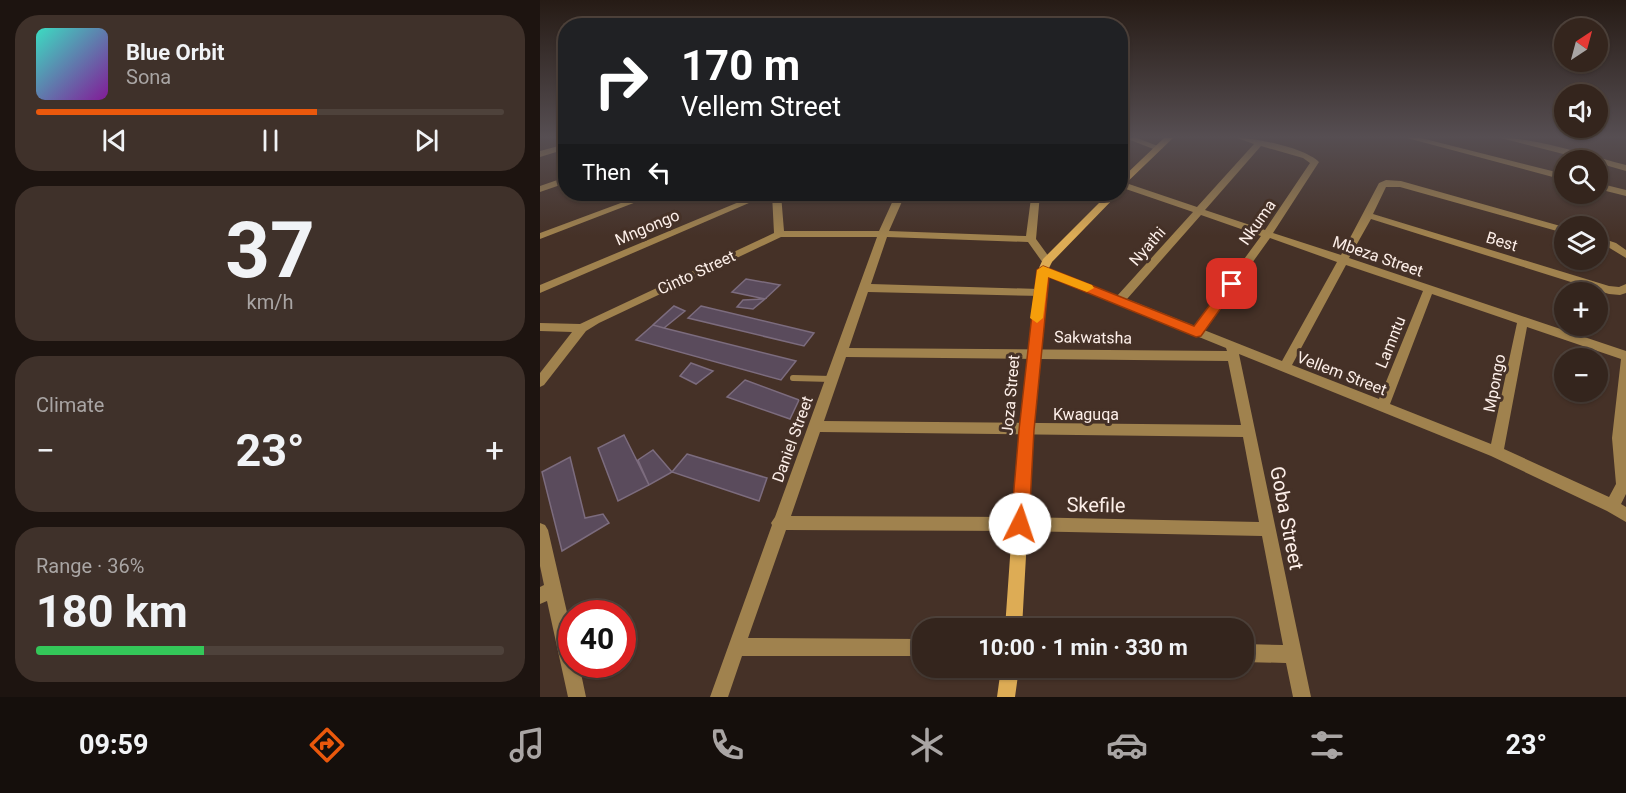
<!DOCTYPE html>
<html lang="en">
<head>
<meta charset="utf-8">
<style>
  body { margin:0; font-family:Roboto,sans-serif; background:#3f312a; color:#f1f3f6; height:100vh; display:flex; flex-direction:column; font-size:22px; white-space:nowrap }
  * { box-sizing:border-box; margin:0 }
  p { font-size:20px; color:#a9a5a4 }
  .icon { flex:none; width:33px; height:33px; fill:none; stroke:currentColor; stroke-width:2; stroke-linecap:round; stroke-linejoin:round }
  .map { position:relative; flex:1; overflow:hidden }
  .details { display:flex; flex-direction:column; gap:15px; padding:15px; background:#1d1410; width:540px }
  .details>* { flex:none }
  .guide { position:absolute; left:18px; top:18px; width:570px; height:183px; border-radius:24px; box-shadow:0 2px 4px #0004,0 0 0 2px #4e423b; background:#202124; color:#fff; overflow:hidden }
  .needle { width:39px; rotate:36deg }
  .tools { position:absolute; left:1014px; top:18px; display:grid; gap:12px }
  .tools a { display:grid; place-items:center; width:54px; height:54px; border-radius:50%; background:#34251d; box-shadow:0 2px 4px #0004,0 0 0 2px #4e423b; font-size:30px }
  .speed { position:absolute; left:18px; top:600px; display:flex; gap:12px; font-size:30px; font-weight:700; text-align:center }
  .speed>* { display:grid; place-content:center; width:78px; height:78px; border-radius:50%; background:#34251d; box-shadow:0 2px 4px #0004,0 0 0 2px #4e423b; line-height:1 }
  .speed .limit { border:9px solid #d22; background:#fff; color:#111 }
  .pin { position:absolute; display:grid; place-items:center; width:51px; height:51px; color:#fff; margin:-26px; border-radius:12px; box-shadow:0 3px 9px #0006 }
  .me { position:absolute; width:66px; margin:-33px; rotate:4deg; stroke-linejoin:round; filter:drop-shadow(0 0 4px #0008) }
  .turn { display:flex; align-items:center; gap:21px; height:126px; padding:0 24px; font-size:27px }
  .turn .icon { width:78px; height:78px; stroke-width:2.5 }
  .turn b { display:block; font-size:42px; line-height:51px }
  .then { display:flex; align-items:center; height:57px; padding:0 24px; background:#0003; gap:12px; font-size:22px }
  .big { font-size:45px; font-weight:700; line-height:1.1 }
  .details .widget { flex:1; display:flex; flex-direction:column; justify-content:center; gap:9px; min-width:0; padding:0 21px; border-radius:24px; background:#3f312a }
  .details .dial { align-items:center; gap:0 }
  .dial b { font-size:78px; line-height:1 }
  .song { display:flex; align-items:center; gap:18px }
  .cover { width:72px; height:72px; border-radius:9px; background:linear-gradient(135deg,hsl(170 70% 55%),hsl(290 70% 35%)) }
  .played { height:6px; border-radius:3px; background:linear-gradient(90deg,#ea580c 60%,#4e423b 60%) }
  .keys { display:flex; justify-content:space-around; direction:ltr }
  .heat { display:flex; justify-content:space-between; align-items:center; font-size:33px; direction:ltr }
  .charge { height:9px; border-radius:4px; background:linear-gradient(90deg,#34c759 36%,#4e423b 0) }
  .trip { position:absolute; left:372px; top:618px; width:342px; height:60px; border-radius:24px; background:#34251d; box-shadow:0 2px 4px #0004,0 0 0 2px #4e423b; font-weight:700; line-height:60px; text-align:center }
  .tabs { display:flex; height:96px; justify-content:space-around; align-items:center; background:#150f0c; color:#a9a5a4 }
  .tabs .icon { width:42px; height:42px }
  .tabs .active { color:#ea580c }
  .tabs b { font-size:27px; color:#f1f3f6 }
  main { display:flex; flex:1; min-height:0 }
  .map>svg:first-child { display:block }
  .building { fill:#5a4b5c; stroke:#7c6c7e; stroke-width:1.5 }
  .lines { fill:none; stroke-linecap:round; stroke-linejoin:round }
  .lane { stroke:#a0824e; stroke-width:6 }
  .street { fill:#a0824e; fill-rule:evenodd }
  .secondary { fill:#ddac55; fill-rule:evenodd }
  .route { fill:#ea580c; stroke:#983908; stroke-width:1.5 }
  .slow { fill:#f59e0b }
  .labels { text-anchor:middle; stroke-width:6; stroke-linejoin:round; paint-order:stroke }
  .street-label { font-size:16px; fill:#fdefe9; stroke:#453127 }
  .near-street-label { font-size:20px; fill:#fdefe9; stroke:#453127 }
</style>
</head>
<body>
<main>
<section class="details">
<div class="widget">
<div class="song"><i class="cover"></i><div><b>Blue Orbit</b><p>Sona</p></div></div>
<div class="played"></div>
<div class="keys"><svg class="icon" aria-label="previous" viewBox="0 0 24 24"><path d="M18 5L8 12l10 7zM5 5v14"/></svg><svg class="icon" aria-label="pause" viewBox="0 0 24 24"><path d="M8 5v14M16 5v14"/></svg><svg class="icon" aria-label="next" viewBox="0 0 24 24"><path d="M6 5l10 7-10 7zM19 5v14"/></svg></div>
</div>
<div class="widget dial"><b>37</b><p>km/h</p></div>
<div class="widget"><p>Climate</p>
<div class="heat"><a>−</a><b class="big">23°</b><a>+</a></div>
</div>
<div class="widget"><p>Range · 36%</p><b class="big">180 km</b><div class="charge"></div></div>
</section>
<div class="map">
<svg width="1086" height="697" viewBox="0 0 1086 697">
  <rect width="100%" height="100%" fill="#453127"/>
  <path class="building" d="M206,279L240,285L225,299L192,292Z
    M225,299L213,309L197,307L203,300Z
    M134,306L145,311L124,328L113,325Z
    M161,306L274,333L264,346L148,318Z
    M113,325L124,328L256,361L241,380L96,340Z
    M151,363L173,371L156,384L140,376Z
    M205,380L259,400L250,419L187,397Z
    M84,435L109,485L78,501L58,448Z
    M113,450L132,472L109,485L98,460Z
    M147,454L227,478L219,501L132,472Z
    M30,457L45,518L63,514L69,523L22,551L2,472Z"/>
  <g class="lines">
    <path class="lane" d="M253,378L291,379"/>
    <path class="street" d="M585,138H597L623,148L616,150Z
      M697,138C717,138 765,148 779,162L733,233L801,255L839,183L846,180L861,181L1024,227V233L860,187H846L833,214L1069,286L1079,287L1086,284V293L1080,295L1069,294L831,219L809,258L1086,351V494L1081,504L1086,507V522L1067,511L951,456L699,354L771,697H753L746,663L704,662V644L743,645L722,536L480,531L246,530L208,638L382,639V656H202L188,697H170L232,525L231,523L235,517L337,237H241L59,323L46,331L4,385L0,387V373L32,332L0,331V323L40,324L234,233L232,194H241L244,231H339L355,196L354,194H500L496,239L512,261L511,263H503L488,242L347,237L331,284L499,289L505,293L503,296L328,292L309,348L687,351L686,348L499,272L498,270L499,268H507L577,296L653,212L580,187V181L657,207L714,144ZM721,146L763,158L770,163L725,230L665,210ZM364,197L491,198L486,236L349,231ZM661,215L721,236L655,326L587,299ZM730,238L797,262L742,361L664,330ZM806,265L883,291L839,399L752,365ZM892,294L977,323L951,444L850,404ZM987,327L1081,359L1072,438L1076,484L1069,497L964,449ZM306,357L688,361L701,425L284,421ZM280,432L703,437L719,522L480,517L251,516Z
      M867,138H881L1024,174V180Z
      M961,138C998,138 1049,156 1086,165V171L1058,163V160H1047Z
      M26,144V149L0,157V151Z
      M26,177V183L0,192V186Z
      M1058,183L1086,190V196L1058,189Z
      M105,194H117L0,239V233Z
      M218,194H230L0,293V285Z
      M1058,237L1076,243L1086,250V258L1068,247L1058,243Z
      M0,523L5,525L8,530L32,634V664H39L46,697H28L7,601L0,604V587L4,585L0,566Z"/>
    <path class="secondary" d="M624,138H633L580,189V180Z
      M568,194H578L512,262L508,270L493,430L482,628H465L479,430L498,270L503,259Z
      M461,668H479L475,697H457Z"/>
  </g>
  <linearGradient id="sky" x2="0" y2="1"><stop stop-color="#261b15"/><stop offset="0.58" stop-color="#564e52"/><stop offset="1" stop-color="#564e52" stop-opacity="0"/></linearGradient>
  <rect width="1086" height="236" fill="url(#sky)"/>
  <path class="route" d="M503,266L654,326L688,281H696L698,284L661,336L656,337L509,277L494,430L489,524L486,530L480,532L474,530L471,524L479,430L497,270Z"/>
  <path class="slow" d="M503,266L552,285L554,288L547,292L508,277L503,318L497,323L490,318L497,270Z"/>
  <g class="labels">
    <g class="street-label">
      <text transform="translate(717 222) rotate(-55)" y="6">Nkuma</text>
      <text transform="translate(107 227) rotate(-23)" y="6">Mngongo</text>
      <text transform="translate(962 241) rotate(17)" y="6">Best</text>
      <text transform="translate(607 246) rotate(-49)" y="6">Nyathi</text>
      <text transform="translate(838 256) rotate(19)" y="6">Mbeza Street</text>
      <text transform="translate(156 272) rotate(-25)" y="6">Cinto Street</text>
      <text transform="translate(553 337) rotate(1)" y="6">Sakwatsha</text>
      <text transform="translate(850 342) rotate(-68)" y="6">Lamntu</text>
      <text transform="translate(802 373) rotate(21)" y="6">Vellem Street</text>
      <text transform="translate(954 383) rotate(-79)" y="6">Mpongo</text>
      <text transform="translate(470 395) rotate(-85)" y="6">Joza Street</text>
      <text x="546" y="420">Kwaguqa</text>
      <text transform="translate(252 439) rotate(-70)" y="6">Daniel Street</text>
    </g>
    <g class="near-street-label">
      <text transform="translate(556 505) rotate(1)" y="7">Skefile</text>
      <text transform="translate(747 518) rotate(79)" y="7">Goba Street</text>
    </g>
  </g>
</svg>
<div class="tools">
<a><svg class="needle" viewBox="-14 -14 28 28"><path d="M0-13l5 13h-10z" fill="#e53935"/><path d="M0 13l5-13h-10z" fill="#a9a5a4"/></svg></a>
<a><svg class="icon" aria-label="sound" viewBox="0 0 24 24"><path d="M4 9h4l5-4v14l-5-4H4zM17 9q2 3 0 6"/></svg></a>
<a><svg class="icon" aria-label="search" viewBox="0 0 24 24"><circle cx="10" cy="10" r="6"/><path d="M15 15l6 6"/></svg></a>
<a><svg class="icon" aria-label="layers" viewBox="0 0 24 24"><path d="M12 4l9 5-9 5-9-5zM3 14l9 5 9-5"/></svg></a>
<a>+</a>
<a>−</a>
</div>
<div class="speed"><div class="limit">40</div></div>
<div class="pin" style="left:692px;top:284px;background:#d93025"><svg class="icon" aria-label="arrive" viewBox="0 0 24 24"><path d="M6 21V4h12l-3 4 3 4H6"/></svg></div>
<svg class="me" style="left:480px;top:524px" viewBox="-20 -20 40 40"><circle r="19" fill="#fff"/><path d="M0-13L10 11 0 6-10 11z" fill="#ea580c"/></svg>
<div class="trip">10:00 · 1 min · 330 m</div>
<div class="guide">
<div class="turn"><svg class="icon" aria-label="right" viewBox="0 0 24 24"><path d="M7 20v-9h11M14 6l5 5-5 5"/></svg><div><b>170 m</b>Vellem Street</div></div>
<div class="then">Then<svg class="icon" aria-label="left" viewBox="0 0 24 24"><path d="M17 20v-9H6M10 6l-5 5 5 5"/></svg></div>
</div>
</div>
</main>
<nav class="tabs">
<b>09:59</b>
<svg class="icon active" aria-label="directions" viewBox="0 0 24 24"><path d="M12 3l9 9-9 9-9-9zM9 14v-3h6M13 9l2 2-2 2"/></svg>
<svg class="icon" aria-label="music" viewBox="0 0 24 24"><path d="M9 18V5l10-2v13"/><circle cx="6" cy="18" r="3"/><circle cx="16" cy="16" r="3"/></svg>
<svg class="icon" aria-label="phone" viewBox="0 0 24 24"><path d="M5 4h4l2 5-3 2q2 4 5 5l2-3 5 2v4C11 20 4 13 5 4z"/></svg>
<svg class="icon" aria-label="climate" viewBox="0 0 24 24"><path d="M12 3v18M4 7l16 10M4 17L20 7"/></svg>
<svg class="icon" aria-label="car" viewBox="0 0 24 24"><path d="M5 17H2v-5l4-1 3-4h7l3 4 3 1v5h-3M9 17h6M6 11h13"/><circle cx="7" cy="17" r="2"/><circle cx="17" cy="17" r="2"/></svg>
<svg class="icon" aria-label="filters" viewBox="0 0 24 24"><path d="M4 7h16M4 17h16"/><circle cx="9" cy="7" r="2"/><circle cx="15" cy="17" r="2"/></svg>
<b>23°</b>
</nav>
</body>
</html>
